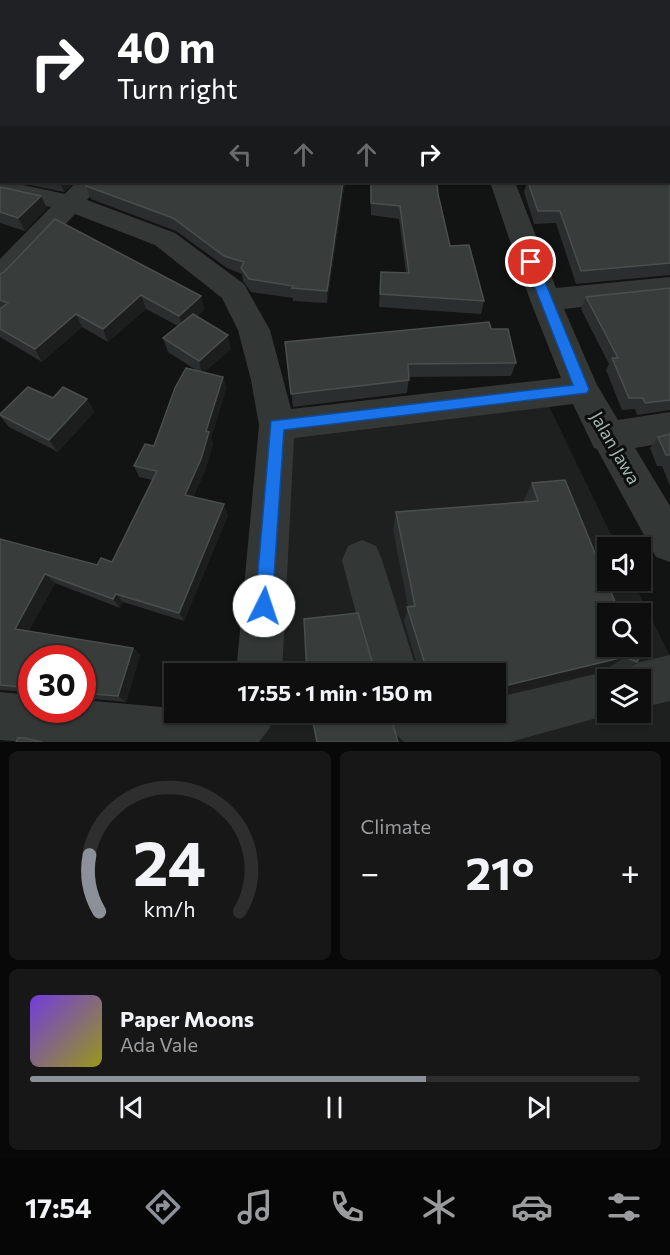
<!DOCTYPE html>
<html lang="en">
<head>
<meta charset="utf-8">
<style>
  body { margin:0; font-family:Commissioner,sans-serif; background:#171717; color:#f1f3f6; height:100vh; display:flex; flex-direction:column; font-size:22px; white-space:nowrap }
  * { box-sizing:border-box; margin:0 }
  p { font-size:20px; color:#9b9c9e }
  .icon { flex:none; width:33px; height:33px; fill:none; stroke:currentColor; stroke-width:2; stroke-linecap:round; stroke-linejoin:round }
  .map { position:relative; height:742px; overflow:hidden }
  .details { display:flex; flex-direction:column; gap:9px; padding:9px; background:#080808; flex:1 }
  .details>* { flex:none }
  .guide { position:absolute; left:0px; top:0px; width:670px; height:183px; box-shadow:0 2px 4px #0004,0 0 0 2px #2e2e2e; background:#202124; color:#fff; overflow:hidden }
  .controls { position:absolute; left:597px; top:537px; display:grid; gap:12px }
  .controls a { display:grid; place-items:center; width:54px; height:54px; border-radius:0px; background:#0e0e0e; box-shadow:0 2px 4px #0004,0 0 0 2px #2e2e2e; font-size:30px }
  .speed { position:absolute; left:18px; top:645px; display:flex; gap:12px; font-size:30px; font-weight:700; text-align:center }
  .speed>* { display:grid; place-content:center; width:78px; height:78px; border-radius:50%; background:#0e0e0e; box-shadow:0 2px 4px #0004,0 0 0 2px #2e2e2e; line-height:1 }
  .speed .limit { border:9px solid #d22; background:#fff; color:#111 }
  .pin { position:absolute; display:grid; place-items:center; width:51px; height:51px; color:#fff; margin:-26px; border:3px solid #fff; border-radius:50%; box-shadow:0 2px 6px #0007 }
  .me { position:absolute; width:66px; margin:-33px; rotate:4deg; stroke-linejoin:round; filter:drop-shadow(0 0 4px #0008) }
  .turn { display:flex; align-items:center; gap:21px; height:126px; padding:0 18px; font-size:27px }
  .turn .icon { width:78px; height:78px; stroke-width:2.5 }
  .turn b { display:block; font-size:42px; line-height:51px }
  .lanes { display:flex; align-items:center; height:57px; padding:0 18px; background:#0003; justify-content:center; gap:30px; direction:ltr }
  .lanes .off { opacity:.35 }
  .big { font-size:45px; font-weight:700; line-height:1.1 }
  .details .tile { flex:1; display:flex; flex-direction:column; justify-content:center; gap:9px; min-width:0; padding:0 21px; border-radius:9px; background:#171717 }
  .details .dial { align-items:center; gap:0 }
  .dial svg { height:156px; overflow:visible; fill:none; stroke:#2e2e2e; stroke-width:7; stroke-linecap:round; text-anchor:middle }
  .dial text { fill:#f1f3f6; stroke:none }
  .song { display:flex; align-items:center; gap:18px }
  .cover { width:72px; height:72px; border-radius:9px; background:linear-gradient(135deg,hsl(260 70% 55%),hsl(60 70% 35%)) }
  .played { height:6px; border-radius:3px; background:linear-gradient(90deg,#8c9099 65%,#2e2e2e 65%) }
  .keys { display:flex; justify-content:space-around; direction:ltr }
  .heat { display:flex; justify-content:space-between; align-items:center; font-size:33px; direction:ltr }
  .details .tiles { flex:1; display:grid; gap:9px; grid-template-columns:1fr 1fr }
  .tile:last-child { grid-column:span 2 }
  .trip { position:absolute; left:164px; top:663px; width:342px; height:60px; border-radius:0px; background:#0e0e0e; box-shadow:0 2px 4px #0004,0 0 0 2px #2e2e2e; font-weight:700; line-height:60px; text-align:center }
  .dock { display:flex; height:96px; justify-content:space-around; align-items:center; background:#060606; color:#9b9c9e }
  .dock .icon { width:42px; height:42px }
  .dock .on { color:#8c9099 }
  .dock b { font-size:27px; color:#f1f3f6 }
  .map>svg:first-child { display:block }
  .built { fill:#1e2020; fill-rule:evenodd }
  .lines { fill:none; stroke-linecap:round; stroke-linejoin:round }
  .minor { fill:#333837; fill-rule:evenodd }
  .wall { fill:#2b2e2e }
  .shaded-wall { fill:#1c1d1d }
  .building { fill:#383c3b; stroke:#494f4d; stroke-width:1.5 }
  .route { fill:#1a73e8; stroke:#114b97; stroke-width:1.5 }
  .labels { text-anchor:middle; stroke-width:6; stroke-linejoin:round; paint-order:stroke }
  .street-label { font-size:18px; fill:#a3b4ac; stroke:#0d0e0e }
</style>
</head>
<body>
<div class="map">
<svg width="670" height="742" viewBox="0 0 670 742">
  <rect width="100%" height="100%" fill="#121313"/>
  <path class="built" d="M546,400L617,547L608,548V580L633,581L670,656V742H256L257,713L495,712V674L259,673L268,439ZM608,614H640V646H608ZM608,680H640V712H608Z"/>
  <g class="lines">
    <path class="minor" d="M649,0H668L648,2Z
      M0,180L65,194L76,182H102L87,200L175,233L244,284L270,330L291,409L561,378L530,300L490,182H515L556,288L670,277V297L564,309L597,385L618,420L670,412V442L635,448L670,506V562L656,557L597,449L594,448L573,404L294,438L282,674H236L259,425L251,380L238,330L222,298L155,245L75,214L10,284L0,287V259L51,207L0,196Z
      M362,540L376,546L382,560L418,674H372L342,560L348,546Z
      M670,655V701L640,708V680H608V712H619L510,742H404L390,729L384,712H495V698L608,671L621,676L624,669L640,662Z
      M0,692L32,695V710H82V700L174,708V712H275L269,729L259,742H25L0,740Z"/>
  </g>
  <path class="wall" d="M0,0H614L613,2H0Z
    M0,118H2V179H0Z
    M669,174L670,275L576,284L556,223L534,224L524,192L527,182H669Z
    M15,182H74L64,192Z
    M90,182H345L327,303L293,301V298L251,292L243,281L242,274L227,268L176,231L91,199L86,186Z
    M370,182H437L438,194L450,246L484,301L481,314L379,307L381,272L406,273L399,219L371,215Z
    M0,187L41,196L47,208L25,231L0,223Z
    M0,274L201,296L204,310L197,316L231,349L204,372L223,377L226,389L211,438L213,443L205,471L193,497L228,515L184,621L123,602L120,608L55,583L28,632L133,648L140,655L126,702L82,698V658H32V695L27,692L0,690V539L97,565L112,562L152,480L139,477L134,466L154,446L196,370L168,352L163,338L178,326L146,309L108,342L82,327L42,362L0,337Z
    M670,288V410L637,415L635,409L622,410L606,370L609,364L581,309L586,297Z
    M491,329L516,363L511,376L409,377L407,393L293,407L285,342Z
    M53,398L87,399L94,412L58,452L9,427L0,416V414Z
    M670,434V486L662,466H657L650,448L658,437Z
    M532,483L637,662L620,673L607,669L373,665L417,664L404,621L408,607L393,529L396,512L523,502Z
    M629,670L647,674L638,680H614Z
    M495,699H503L495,706Z"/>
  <path class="shaded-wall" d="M2,95V112L0,113V97Z
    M60,182H74L64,192Z
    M343,182H345L327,303V291Z
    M41,196L47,208L25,231L18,218Z
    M141,295L146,309L108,342L103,329Z
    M201,296L204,310L183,329L179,316Z
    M76,314L82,327L42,362L35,349Z
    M228,335L231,349L202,374L199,361Z
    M223,377L226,389L211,438L213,443L205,471L189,506L185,495L206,431Z
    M87,399L94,412L58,452L49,440Z
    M224,504L228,515L184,621L179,613Z
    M45,574L55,583L25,637L15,629Z
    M116,594L123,602L120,608L113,599Z
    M133,648L140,655L126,702L118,696Z
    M624,657L607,669L495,696L504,686Z"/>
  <path class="building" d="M10,0H607L605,2H7Z
    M2,5V95L0,97V6Z
    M670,14V44L669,45V15Z
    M669,63H670V168H669Z
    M0,118H2V167H0Z
    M669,174H670V263L581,271L560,211H538L528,182H669Z
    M90,182H343L327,291L292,288L293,286L249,279L241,268L244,262L224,256L173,218L86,186Z
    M371,182H437L438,194L450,246L469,245L484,301L380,294L381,272L409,273L400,206L371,203Z
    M0,187L41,196L18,218L0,212Z
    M55,219L201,296L179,316L141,295L103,329L76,314L35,349L0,329V309L8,303L0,300V274L4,272Z
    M670,288V400L645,403L643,398H629L612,358H618L586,297Z
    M193,314L228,335L199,361L163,338Z
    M489,322L491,329H508L516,363L408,364L409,380L291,394L285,342Z
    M186,368L223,377L206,431L209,432L201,459L185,495L224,504L179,613L116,594L113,599L45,574L15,629L133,648L118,696L82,693V658H32V692L23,690L21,687L0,685V539L97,565L101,558L112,562L157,471L134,466L145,444L154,446L175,388Z
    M28,387L53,398L63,387L87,399L49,440L0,415V414Z
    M670,434V455H666L658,437Z
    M565,480L620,614H608V646H634L639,658L637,662L624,657L504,686L503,699H495V674H307L304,619L358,613L373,665L425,664L407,607L415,606L396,512L538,501L532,483Z
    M629,670H646L647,674L629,678Z
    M311,712H389L398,742H317Z
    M18,738H24L42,742H16Z"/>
  <path class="route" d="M531,258L537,262L589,389L587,393L284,430L272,606L270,612L264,615L257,612L255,606L271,421L573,385L525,262Z"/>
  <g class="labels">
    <g class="street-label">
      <text transform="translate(615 448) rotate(60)" y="6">Jalan Jawa</text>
    </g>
  </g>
</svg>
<div class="controls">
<a><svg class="icon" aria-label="sound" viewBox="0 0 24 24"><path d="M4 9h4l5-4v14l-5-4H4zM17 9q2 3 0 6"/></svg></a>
<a><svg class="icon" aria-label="search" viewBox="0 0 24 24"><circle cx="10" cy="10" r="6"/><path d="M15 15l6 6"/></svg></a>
<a><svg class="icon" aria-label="layers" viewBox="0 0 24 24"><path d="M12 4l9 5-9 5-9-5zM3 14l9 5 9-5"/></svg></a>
</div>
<div class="speed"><div class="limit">30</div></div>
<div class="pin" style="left:531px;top:262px;background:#d93025"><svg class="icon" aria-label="arrive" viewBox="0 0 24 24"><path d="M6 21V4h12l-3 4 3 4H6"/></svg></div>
<svg class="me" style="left:264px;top:606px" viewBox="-20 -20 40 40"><circle r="19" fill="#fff"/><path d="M0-13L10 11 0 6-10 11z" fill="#1a73e8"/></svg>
<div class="trip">17:55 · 1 min · 150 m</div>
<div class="guide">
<div class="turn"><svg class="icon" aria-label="right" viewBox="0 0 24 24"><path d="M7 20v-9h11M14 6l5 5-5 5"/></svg><div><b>40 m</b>Turn right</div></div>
<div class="lanes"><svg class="icon off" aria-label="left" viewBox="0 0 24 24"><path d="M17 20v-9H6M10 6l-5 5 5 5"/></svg><svg class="icon off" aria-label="ahead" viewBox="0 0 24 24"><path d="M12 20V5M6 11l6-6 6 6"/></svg><svg class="icon off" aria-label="ahead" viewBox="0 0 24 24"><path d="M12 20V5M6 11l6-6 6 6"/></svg><svg class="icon" aria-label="right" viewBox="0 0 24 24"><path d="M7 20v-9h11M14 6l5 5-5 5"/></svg></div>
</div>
</div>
<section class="details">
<div class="tiles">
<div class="tile dial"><svg viewBox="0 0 100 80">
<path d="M14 69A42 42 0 1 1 86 69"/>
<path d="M14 69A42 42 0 0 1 9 40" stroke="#8c9099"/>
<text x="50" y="56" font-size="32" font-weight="700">24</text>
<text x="50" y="72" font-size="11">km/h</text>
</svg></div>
<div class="tile"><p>Climate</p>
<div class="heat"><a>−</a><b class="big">21°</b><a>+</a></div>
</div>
<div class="tile">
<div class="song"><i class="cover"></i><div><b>Paper Moons</b><p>Ada Vale</p></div></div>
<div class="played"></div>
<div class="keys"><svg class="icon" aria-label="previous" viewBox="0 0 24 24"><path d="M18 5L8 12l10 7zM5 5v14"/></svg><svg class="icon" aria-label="pause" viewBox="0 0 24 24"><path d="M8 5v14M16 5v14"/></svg><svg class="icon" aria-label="next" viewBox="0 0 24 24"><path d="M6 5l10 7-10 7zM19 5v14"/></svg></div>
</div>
</div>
</section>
<nav class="dock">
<b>17:54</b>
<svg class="icon on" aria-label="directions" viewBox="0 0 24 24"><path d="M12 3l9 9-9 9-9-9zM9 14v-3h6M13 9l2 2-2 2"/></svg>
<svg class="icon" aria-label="music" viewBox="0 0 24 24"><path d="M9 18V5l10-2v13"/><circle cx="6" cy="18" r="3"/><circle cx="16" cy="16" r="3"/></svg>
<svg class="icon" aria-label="phone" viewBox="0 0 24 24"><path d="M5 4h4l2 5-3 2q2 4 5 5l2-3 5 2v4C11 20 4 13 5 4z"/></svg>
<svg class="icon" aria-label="climate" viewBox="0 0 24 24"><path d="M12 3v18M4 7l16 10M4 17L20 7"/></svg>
<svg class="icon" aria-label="car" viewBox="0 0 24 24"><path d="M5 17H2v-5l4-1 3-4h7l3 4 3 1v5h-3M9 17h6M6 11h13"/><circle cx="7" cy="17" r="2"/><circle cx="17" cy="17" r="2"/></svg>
<svg class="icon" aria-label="filters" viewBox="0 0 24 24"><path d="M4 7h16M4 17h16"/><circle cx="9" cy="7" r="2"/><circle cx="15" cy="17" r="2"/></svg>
</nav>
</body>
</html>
